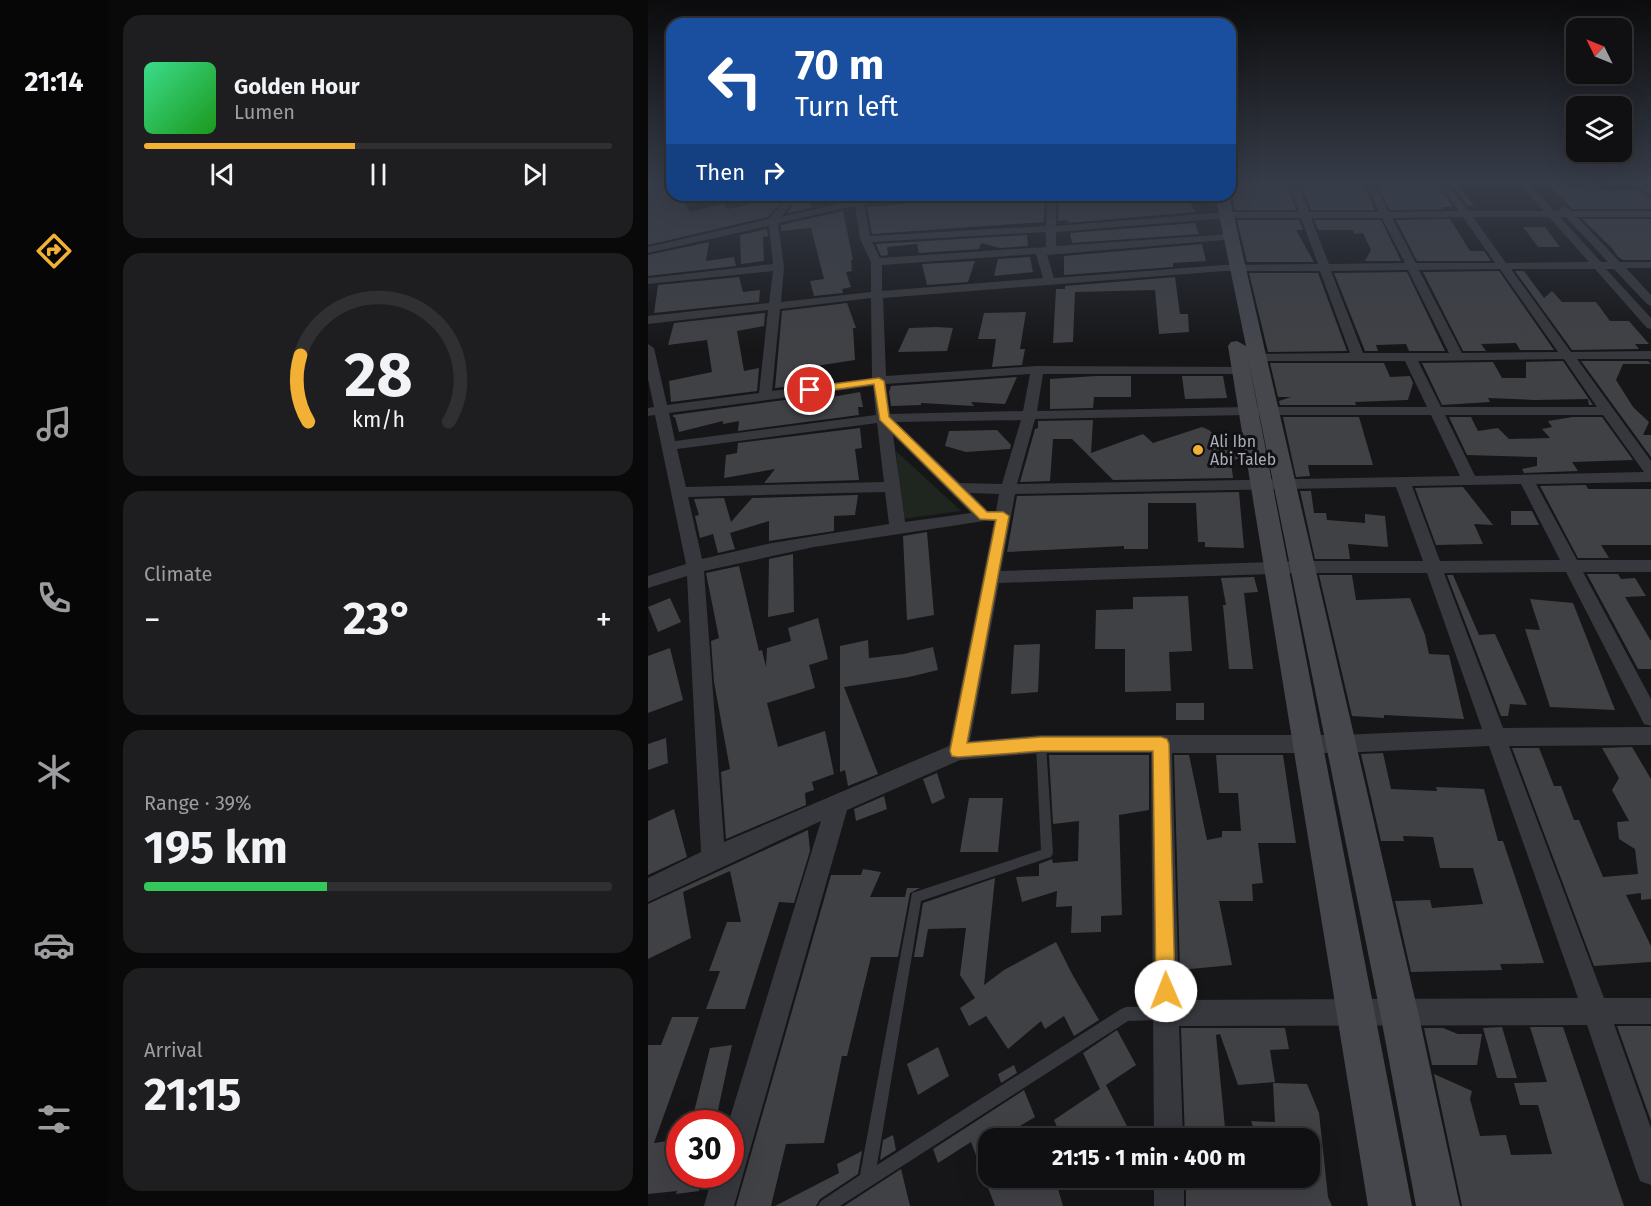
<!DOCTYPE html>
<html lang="en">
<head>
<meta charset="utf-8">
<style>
  body { margin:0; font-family:"Fira Sans",sans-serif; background:#1e1e20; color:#f1f3f6; height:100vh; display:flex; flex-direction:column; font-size:22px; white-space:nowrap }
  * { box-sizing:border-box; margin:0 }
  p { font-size:20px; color:#9c9d9f }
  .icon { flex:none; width:33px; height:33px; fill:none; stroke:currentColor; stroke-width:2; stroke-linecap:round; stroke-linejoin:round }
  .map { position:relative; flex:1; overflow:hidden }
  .details { display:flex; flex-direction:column; gap:15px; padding:15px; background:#09090a; width:540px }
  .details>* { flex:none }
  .banner { position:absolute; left:18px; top:18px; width:570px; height:183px; border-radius:18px; box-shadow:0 6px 24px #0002,0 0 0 2px #303032; background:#1a4fa0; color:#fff; overflow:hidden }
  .needle { width:39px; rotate:313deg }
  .buttons { position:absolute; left:918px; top:18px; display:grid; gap:12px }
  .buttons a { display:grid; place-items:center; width:66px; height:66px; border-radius:12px; background:#101012; box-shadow:0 6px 24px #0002,0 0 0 2px #303032; font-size:30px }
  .speed { position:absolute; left:18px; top:1110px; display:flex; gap:12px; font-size:30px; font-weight:700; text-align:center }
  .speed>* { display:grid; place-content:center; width:78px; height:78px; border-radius:50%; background:#101012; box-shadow:0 6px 24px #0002,0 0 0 2px #303032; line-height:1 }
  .speed .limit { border:9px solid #d22; background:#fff; color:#111 }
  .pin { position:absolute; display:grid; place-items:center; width:51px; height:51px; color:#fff; margin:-26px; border:3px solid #fff; border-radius:50%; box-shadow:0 2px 6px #0007 }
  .me { position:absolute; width:66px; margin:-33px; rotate:359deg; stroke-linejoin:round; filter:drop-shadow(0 0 4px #0008) }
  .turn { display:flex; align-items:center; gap:21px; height:126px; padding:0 30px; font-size:27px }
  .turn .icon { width:78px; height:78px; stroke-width:2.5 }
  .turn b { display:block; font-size:42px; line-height:51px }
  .then { display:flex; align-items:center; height:57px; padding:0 30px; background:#0003; gap:12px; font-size:22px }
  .big { font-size:45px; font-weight:700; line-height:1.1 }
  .details .widget { flex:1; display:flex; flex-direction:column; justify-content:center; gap:9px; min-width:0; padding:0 21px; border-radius:18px; background:#1e1e20 }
  .details .dial { align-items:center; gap:0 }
  .dial svg { height:156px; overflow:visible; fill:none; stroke:#303032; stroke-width:7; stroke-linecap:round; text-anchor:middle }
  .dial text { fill:#f1f3f6; stroke:none }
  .song { display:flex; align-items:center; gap:18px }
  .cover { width:72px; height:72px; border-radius:9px; background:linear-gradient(135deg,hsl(150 70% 55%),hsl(120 70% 35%)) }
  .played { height:6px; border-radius:3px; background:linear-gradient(90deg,#f2b134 45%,#303032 45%) }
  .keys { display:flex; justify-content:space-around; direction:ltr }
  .heat { display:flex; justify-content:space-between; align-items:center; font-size:33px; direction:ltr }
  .charge { height:9px; border-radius:4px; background:linear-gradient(90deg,#34c759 39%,#303032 0) }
  .trip { position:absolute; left:330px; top:1128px; width:342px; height:60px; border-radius:18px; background:#101012; box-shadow:0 6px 24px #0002,0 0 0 2px #303032; font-weight:700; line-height:60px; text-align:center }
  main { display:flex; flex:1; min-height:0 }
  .dock { display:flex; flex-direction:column; width:108px; justify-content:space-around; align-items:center; background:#060607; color:#9c9d9f }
  .dock .icon { width:42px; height:42px }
  .dock .selected { color:#f2b134 }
  .dock b { font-size:27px; color:#f1f3f6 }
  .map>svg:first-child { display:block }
  .green { fill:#1e261f }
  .building { fill:#404145 }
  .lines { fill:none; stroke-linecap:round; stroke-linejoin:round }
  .service { fill:#37383d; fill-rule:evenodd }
  .minor { fill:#37383d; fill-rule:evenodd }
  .secondary { fill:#45474d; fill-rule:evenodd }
  .route { fill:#f2b134; stroke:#9d7322; stroke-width:1.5 }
  .poi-dot { fill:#f2b134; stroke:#111113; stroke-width:2 }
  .labels { text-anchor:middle; stroke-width:6; stroke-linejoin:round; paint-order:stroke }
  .poi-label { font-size:16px; fill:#a8adb8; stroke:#111113; text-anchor:start }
</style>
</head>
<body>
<main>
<nav class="dock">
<b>21:14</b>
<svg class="icon selected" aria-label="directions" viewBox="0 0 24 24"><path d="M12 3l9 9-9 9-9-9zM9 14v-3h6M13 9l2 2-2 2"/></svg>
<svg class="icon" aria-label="music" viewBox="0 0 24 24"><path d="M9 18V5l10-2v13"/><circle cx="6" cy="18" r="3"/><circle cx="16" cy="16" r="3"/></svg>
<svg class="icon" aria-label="phone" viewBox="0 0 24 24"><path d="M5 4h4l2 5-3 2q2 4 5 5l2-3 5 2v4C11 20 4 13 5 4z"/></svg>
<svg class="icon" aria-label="climate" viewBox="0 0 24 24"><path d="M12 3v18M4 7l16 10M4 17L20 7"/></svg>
<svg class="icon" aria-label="car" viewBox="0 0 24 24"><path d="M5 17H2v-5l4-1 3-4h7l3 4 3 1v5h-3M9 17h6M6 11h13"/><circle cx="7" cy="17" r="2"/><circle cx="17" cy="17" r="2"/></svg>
<svg class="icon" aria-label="filters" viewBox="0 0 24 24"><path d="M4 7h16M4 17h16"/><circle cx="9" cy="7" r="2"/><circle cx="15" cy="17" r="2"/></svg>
</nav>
<section class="details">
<div class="widget">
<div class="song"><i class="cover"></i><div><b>Golden Hour</b><p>Lumen</p></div></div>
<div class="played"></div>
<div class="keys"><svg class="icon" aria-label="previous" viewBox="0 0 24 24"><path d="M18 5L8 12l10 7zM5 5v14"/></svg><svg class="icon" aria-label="pause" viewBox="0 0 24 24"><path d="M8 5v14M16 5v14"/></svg><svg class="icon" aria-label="next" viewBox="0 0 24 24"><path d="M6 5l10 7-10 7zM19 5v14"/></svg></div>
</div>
<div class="widget dial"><svg viewBox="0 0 100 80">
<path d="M14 69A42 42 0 1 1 86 69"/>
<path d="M14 69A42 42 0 0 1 10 35" stroke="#f2b134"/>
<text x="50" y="56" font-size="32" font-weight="700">28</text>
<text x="50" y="72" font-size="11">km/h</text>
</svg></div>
<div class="widget"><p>Climate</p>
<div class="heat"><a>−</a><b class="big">23°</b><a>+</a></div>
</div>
<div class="widget"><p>Range · 39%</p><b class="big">195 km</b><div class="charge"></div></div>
<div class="widget"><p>Arrival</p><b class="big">21:15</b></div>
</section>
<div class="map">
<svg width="1003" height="1206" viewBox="0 0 1003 1206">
  <rect width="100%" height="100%" fill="#161618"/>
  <path class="green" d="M248,451L313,511L254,519Z"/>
  <path class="building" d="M21,180L24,195H32L42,212L75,204L80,209L104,204L132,198L130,195H157L164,208L139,213L145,204L137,199L120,217L0,245V184Z
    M609,180H638L648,210H587L582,185H602Z
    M651,180L714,182L727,210H663Z
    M726,180H750L754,186H791L805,207H794L795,209L742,210Z
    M800,180H806L826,206H820Z
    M895,180H944L957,191L990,190L1003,199V209H925Z
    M362,195H397L396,222L224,234L219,207Z
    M411,195H428V199L461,198L460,195H537L548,212L420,223L419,220L410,221Z
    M195,211L205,260H203L204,271L198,272L203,287L194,289L195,293L166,296L162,281L176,279L163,228L133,231V225Z
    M802,219L822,251H836L843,261H769L748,220Z
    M934,219H1003V260H975L970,257L964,248Z
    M589,220H651L655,230H648L666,262H599Z
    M666,220H733L753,261H717L723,250L715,233L706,234L705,230H670Z
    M547,223L551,234L424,243L422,233Z
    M875,227H897L912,247H890Z
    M119,229L120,236L115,237L116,261L93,264L92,235Z
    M379,235L380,246L352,248L333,243L331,249L271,253L269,244L239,247L240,255L233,256L228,244Z
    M61,242L58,261L86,257L88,266L0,276V255Z
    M554,244L558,261L525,263V267L416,275V256Z
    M382,257L385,272L346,276L350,259Z
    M327,261L320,282L279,285L274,264Z
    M851,271L906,350H872L868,343L833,344L838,351H815L775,272Z
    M867,271H876L896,298L904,291L914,302H948L962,321H981L1001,344H987L991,349L924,350Z
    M759,272L797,351H761L758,344L728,345L730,351H717L686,273Z
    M601,273H670L699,351L620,352Z
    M91,277L95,292L112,290L111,302L6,313L10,285Z
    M527,277L532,314H540L541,332L511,334L507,290L427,292L425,342L405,343L408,289H417V286Z
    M199,303L208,328H205L207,360L161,367L164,384L127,388L134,311Z
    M378,312L372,349H377L374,365L344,367L348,339H330L336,313Z
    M117,313L116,326L89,331L96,371L111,368L109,391L23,402L21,381L64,372L59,340L20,345L26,323Z
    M261,328L289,327L305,328L299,351L250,352Z
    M915,361L945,405H941L940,399L887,400L840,398L842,402L794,405L774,363L845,362L854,378H878V362Z
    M933,361H1000L1003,364H975L968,380L985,407L1001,422L995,435H1003V457Z
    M622,363H736L742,377L762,376L765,383L760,400L707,402L708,405H632L631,401L643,397H630Z
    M448,376H483V397H446L445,408L402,409V379Z
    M534,376H575L579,398L537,399Z
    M369,377L357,404L323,402L326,406L273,403V405L243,406L241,392L243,386Z
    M212,392L215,407H210L211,415L90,431L91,421L75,424V421L31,432L27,417H25V415L166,396L167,400Z
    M635,417H711L725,465H660L662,476L648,477Z
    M801,417H823L830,431L850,428L861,439L902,438L894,429L904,427L900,421L925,417H954L985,460L924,462L930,471L876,473L874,469L889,466V457L819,455Z
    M445,420L443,453L495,434L505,443L554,427L561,430L592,458L583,461L585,478L465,480L424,439H405L402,481L372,482L387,429L390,428V421Z
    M212,428L214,448L207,449L211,480L116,483L127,469L76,478L78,455L89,453L90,443Z
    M349,430L363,445L362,449L318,452L297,446L301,431Z
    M938,485L940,489H1003V545H953L961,558H930L892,486Z
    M815,487L845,525L826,524L835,544L788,545L767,488Z
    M652,491H663L666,513H678L679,520L717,523V514L737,516L740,547L700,544L702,559H667Z
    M591,492L596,548L557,547V542H550L548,503H500V549H476V546L359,552L369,496Z
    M210,495L207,515L186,516V531L121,541V521L82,533L87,549L70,553L65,534L52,538L47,516L51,515L46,499L76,498L83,522L104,498Z
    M863,511H884L891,525H863Z
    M279,532L286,615L259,620L255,536Z
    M145,554L146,612L120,617L121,559Z
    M91,566L111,651L114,650L118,667L119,648L143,641L140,628L170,618L180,659L161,665L167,688L119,703L130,747L177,731L186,774L164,782L166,790L157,793L158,805L78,839L73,772L82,769L66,682L63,641L71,638L58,573Z
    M939,574H970L973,579L987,578L998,596L977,597L1003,641V669H990Z
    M671,575H704L708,600L762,598L777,635L781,654L801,655L816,719L736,715V718L704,716Z
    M799,575H805L831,635L847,634L879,705L862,704L860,716H853Z
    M606,577L610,592L596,593L605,669H581L575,605H578L573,578Z
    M540,596L544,651L521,652L523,691L477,692V649H447L448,610L485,609V597Z
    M22,598L33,622L10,632L0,607Z
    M882,599L925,603L967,710L902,707L877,629L892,630Z
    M220,640L221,658L256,654L285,647L290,670L261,677L196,687L230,774L200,786L197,770L192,772V646Z
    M392,644L390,692L363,694L366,645Z
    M22,648L35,700L0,713V656Z
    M528,703H556V720H528Z
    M18,738L20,763L0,770V744Z
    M984,747L1003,779V899L993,900V893L978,895L1003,946V962L946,966L864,748H891L906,786H913L926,820H931L955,877L990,874L987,849L971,839L969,822L981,821L964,790L971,778L954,748Z
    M735,753L743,789L789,791L788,787L836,789L850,841H855L896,963L852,964L854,970L763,972L747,901L782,900L784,908L835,904L825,868H792L785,837L755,836L756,841H733L713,754Z
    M401,755H501V810L471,815L474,915L453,916V932L423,933L424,906L408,907L409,891L374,902L368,877L391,876V864L404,859L405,863L430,861L431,821L405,824Z
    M526,755H541L559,840L574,837V831H593L590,793H571L568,755H635L648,843H610L615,883L604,884L605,901H571L584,965L532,970Z
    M289,773L297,798L284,804L275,779Z
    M236,796L239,809L208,821L206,809Z
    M321,798H355L350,852H312Z
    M26,809L39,857L0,875V821Z
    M160,830L162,851L146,903L131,902L97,1009H58L72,971H61L79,922H93L82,871L35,892L43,938L0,959V904Z
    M215,869L233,872L222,897H257L259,888H272L262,893L250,957H223L199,1056H194L176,1143L138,1144L123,1206H88L183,875H213Z
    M347,878L336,985L356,970L408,942L424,974L451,1020L426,1036L416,1016L397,1029L393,1021L360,1049L338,1016L321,1026L312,1008L327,998L312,975L318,928L280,929L275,957H266L275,903Z
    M24,1017H51L6,1143L32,1139V1174H55L51,1191L28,1194L29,1191L0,1194V1045H13Z
    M969,1026H1003V1121Z
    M854,1027L869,1078H849L835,1028Z
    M882,1027H915L976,1206H814L786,1074L824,1091L822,1099L832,1136L858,1135L863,1155L904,1154L890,1105H872L866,1083L899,1082Z
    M533,1028H637L641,1049L622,1050L627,1082L590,1085L572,1034L568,1035L578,1138H537Z
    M776,1028H795L810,1034H834L829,1065H784Z
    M469,1030L488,1065L458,1085L485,1138H414L406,1120L452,1089L435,1053Z
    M84,1045L67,1124H43L62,1048Z
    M290,1047L301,1076L270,1095L259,1064Z
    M366,1065L369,1073L353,1083L350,1074Z
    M625,1083L659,1084L671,1113L680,1197L684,1206H538V1178H662V1138H609L603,1121L627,1122Z
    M376,1090L387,1117L372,1126L377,1138H340V1178H378L380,1184L395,1178H407L415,1206H347L323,1142L290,1163L285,1149Z
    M245,1135L248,1150L232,1160L235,1140Z
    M214,1151L210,1174L172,1199L168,1206H127L191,1173L189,1164Z
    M253,1169L262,1206H196Z"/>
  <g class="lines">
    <path class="service" d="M393,740L397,741L398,744L405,853L403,857L273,901L229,1165L473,1009L478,1007L515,1006L520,1008L522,1013L520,1018L515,1020L480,1021L192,1206H170L173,1201L212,1175L264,893L393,850L388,744L389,741Z"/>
    <path class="minor" d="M582,180H607L602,183H582Z
      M640,180H649L661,212H731L716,180H724L741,212L811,211L789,180H797L821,211H896L869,180H878L906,211H913L911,209L916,206L924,211H1003V217H929L972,262H1003V268H978L1003,295V306L999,304L966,269H958L1003,318V329L999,328L947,269H863L923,352L1003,351V359H929L1003,461V482L888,484L929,560H1003V572H935L1003,699V726L996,724L918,572L796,573L855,728L1003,727V745L861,746L956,998H1003V1024H966L1003,1128V1185L992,1181L988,1170L939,1025L531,1026L535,1138H506L503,753H393L312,760L199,810L86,1206H56L65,1174H82V1124H80L173,821L0,902V878L53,852L39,576L0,588V576L38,564L7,415L0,416V408L6,407L0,379V344L6,348L19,405L111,393L120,310L0,324V316L121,303L125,271L0,284V278L125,264L121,226L0,253V247L121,219L135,202L138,201L143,204L133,217L211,199L312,195L307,198L216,204L222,236L398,226L399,195H409L408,226L579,212H651ZM207,206L212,239L223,262V292L133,302L136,267L130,223ZM815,217L847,263H768L744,218ZM825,217H901L941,262L858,263ZM912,217H918L960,262H953ZM579,218H653L670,264L576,265L406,278L399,255L587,239V235L583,234L408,246V232ZM663,218H734L757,263L681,264ZM398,232V247L232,258L224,242ZM388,254L395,278L234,291V265ZM852,269L910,352L814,353L771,270ZM760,270L801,353H715L683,271ZM576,271H672L702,353L596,354L591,355L590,358L591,361H757L779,407H600L389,411L395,374H599L601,371L594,367L389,366L238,376L235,298ZM223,298L224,378L124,391L132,309ZM916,359L949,407H793L770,361ZM382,374L375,411L242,414L238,384ZM225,386L228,415L27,441L21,413ZM600,415H783L812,476L369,484L387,419ZM797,415H955L996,472L827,476ZM373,420L354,484L312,483L248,422ZM229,423L236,482L38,487L29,449ZM245,435L323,513L257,522ZM873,484L912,560L792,561L764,486ZM748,487L775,561H653L353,571L367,494ZM237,492L241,524L124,543L54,559L40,497ZM322,493L351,494L348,511H340ZM336,521H346L301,746L76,842L56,571L166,547ZM653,573H779L834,729L692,735H393L322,741L351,583ZM841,746L930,998L531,1000L524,753H692Z
      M981,180H990L1003,189V197Z
      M506,1178H536V1206H506Z"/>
    <path class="secondary" d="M567,195H581L770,1012L812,1206H768L732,1012L600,358L764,1206H720L580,346L583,342L589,341L598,346Z"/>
  </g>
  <linearGradient id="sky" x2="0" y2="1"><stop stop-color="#0c0c0d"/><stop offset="0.52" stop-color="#363c48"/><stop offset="1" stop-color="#363c48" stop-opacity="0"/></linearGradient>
  <rect width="1003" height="349" fill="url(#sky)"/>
  <path class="route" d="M231,378L236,381L241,417L339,512H355L361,516L319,743L393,737H513L519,739L521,744L527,991L525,998L518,1001L510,998L508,991L505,751H393L310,757L304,756L302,751L348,520L332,519L232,420L226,384L162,393L157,390L162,387Z"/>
  <circle class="poi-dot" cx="550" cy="450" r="6"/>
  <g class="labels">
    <g class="poi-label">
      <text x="562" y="447">Ali Ibn<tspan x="562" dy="18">Abi Taleb</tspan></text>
    </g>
  </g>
</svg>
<div class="buttons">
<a><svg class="needle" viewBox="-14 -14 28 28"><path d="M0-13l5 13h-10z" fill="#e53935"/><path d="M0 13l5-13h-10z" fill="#9c9d9f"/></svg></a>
<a><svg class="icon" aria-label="layers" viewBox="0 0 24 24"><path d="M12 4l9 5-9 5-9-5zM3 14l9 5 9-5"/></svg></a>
</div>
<div class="speed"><div class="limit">30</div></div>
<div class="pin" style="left:162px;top:390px;background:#d93025"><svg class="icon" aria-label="arrive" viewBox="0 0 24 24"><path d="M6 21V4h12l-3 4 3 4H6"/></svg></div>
<svg class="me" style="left:518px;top:991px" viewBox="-20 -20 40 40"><circle r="19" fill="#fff"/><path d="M0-13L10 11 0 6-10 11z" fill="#f2b134"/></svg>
<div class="trip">21:15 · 1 min · 400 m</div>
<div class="banner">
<div class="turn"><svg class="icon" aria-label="left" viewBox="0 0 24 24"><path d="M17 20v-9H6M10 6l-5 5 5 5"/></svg><div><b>70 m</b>Turn left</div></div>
<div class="then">Then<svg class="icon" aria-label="right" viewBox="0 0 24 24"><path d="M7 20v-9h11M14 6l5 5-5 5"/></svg></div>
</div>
</div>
</main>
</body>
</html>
